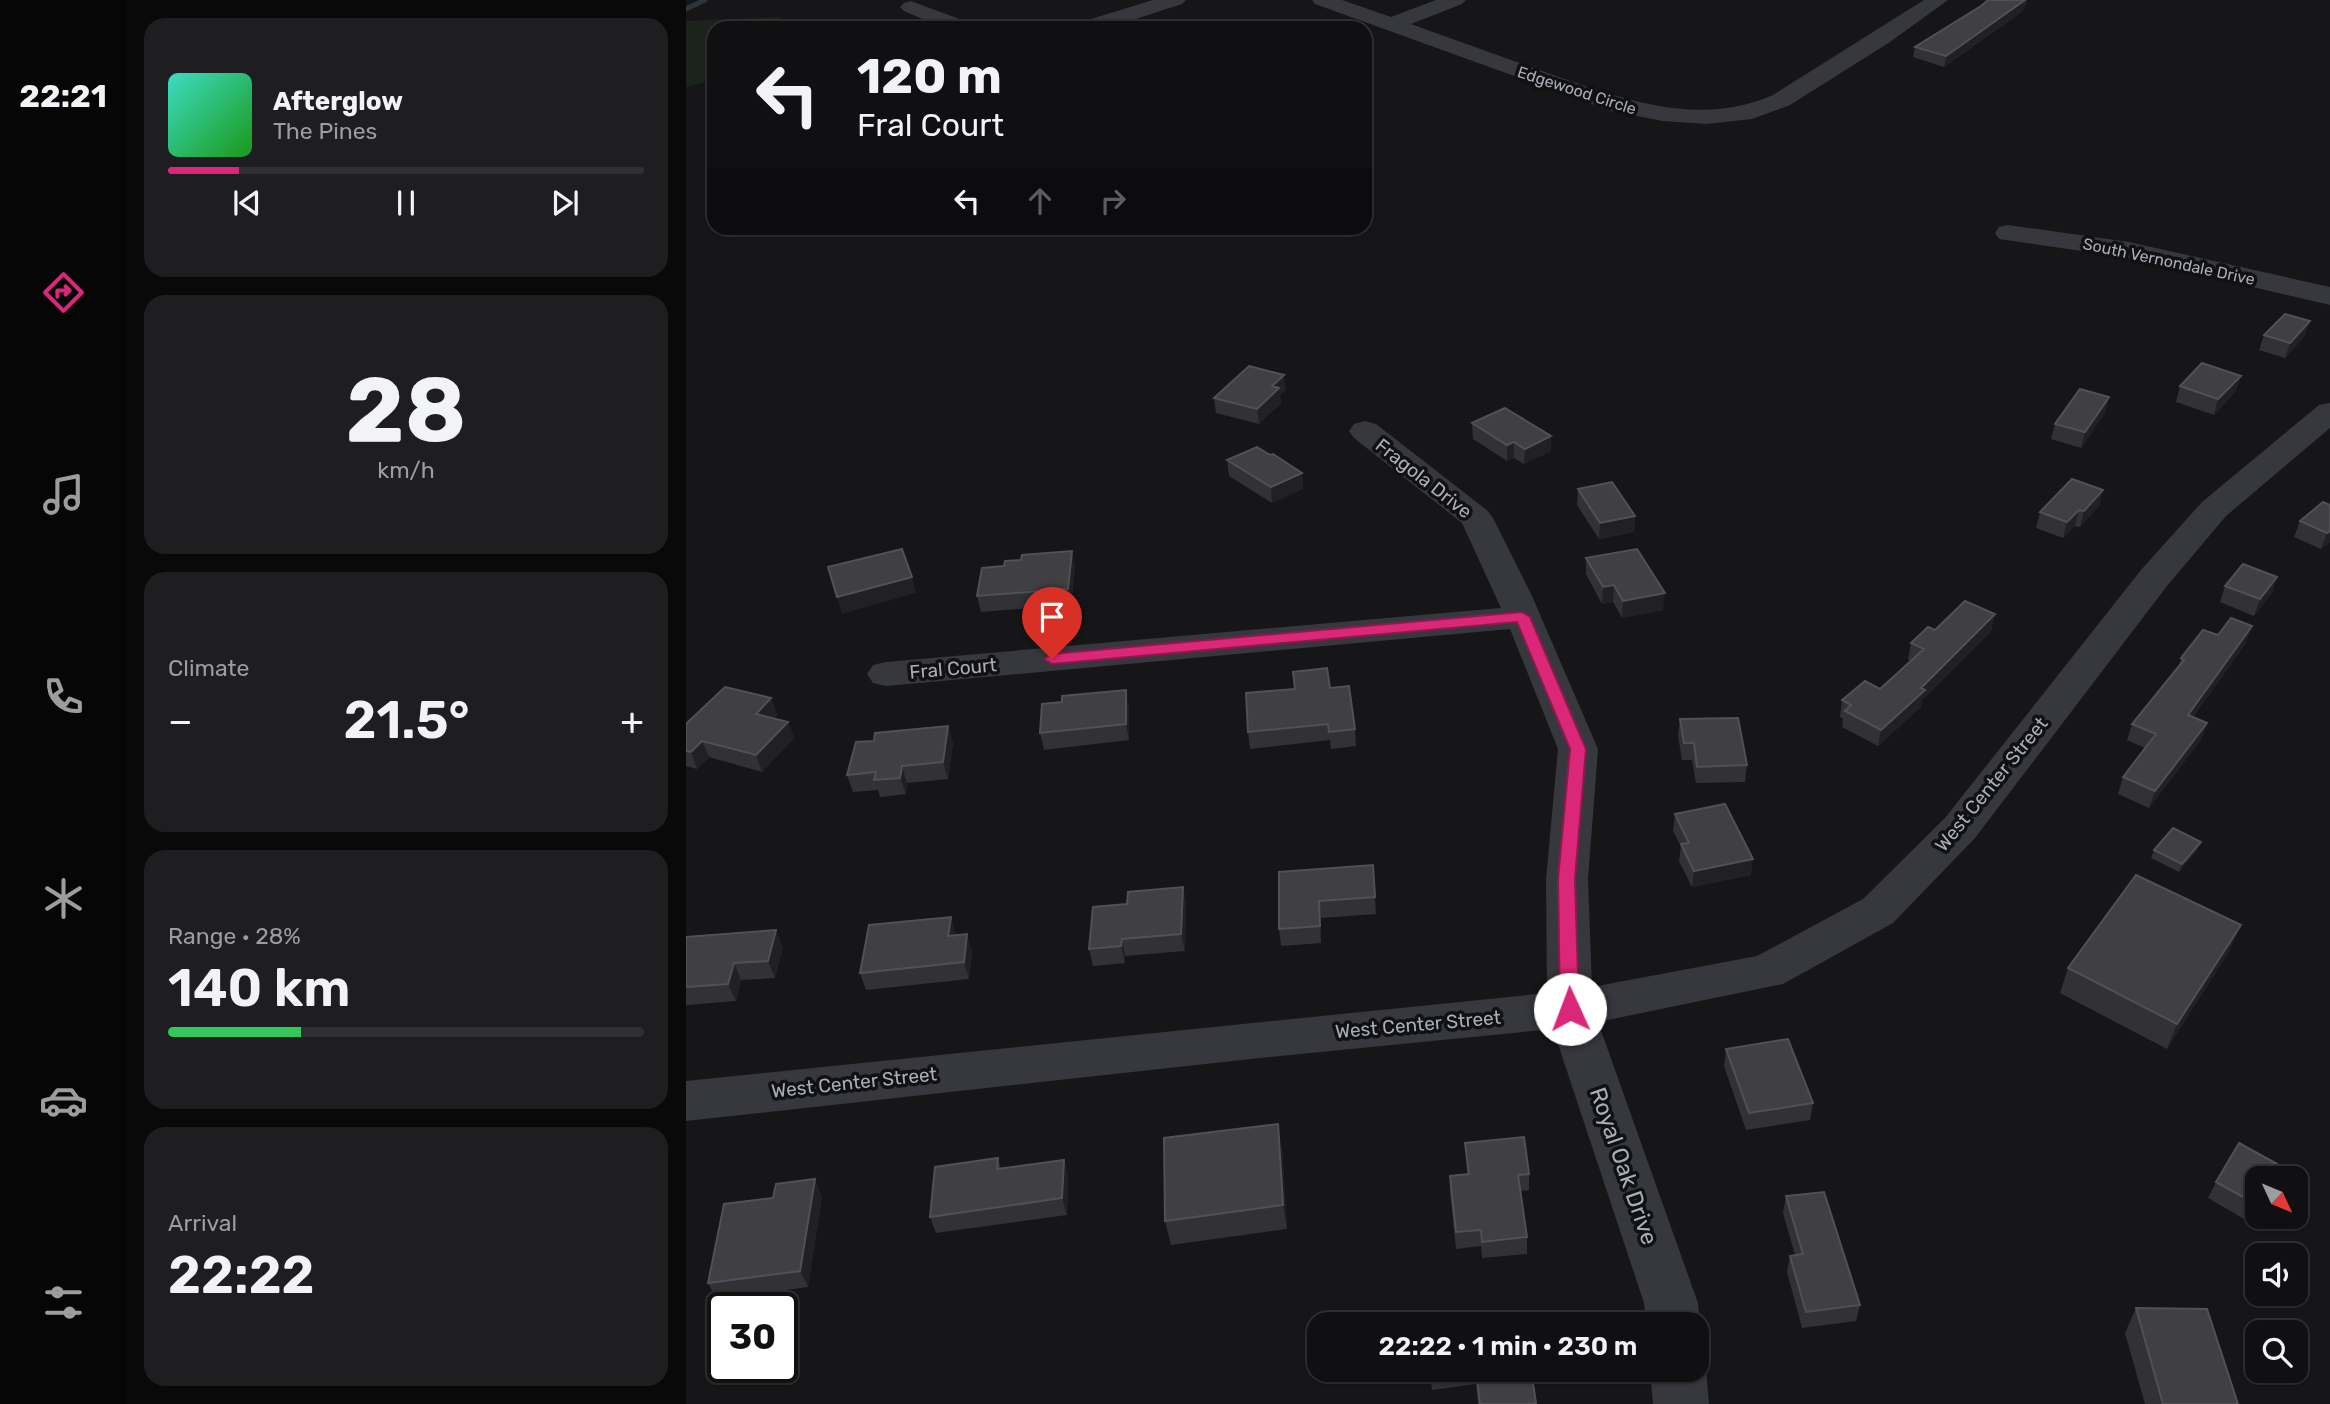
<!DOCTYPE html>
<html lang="en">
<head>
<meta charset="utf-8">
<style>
  body { margin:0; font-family:Rubik,sans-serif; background:#1e1e20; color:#f1f3f6; height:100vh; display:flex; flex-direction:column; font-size:26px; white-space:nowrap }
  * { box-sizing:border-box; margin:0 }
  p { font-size:23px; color:#9c9d9f }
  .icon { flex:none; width:38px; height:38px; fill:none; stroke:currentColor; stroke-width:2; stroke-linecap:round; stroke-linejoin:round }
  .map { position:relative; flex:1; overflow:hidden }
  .drawer { display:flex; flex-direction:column; gap:18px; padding:18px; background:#09090a; width:560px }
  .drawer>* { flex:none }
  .hud { position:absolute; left:21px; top:21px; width:665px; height:214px; border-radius:21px; box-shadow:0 2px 5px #0004,0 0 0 2px #303032; background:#101012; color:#f1f3f6; overflow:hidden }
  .needle { width:46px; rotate:134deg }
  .buttons { position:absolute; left:1559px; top:1166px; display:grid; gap:14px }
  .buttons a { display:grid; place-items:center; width:63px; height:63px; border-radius:14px; background:#101012; box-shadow:0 2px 5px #0004,0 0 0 2px #303032; font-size:35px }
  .speed { position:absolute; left:21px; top:1292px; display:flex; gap:14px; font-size:35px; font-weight:700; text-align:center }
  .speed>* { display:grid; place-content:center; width:91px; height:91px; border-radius:50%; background:#101012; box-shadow:0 2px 5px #0004,0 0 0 2px #303032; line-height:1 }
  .speed .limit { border:4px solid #111; border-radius:10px; background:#fff; color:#111 }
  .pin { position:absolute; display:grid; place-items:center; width:60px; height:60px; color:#fff; margin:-72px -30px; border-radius:50% 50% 50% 0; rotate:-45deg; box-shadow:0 0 7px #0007 }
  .pin .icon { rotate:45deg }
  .me { position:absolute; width:77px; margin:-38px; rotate:358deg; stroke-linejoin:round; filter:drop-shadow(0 0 5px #0008) }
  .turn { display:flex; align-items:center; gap:24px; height:147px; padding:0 35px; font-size:32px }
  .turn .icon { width:91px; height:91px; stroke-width:2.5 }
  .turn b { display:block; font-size:49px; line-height:60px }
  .lanes { display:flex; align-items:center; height:66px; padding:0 35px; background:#0003; justify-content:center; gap:35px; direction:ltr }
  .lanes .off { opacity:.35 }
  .big { font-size:52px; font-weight:600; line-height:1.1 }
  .drawer .widget { flex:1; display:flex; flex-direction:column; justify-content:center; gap:10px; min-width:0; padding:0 24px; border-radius:21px; background:#1e1e20 }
  .drawer .dial { align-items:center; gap:0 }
  .dial b { font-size:91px; line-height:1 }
  .song { display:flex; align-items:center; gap:21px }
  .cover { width:84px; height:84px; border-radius:10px; background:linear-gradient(135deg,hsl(170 70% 55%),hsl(120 70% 35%)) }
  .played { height:7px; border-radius:4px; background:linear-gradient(90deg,#db2777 15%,#303032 15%) }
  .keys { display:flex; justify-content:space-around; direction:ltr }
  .heat { display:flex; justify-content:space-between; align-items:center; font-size:38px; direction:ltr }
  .charge { height:10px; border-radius:5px; background:linear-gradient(90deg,#34c759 28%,#303032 0) }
  .trip { position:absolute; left:621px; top:1312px; width:402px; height:70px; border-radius:21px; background:#101012; box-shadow:0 2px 5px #0004,0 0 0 2px #303032; font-weight:600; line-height:70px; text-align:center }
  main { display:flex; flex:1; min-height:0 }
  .dock { display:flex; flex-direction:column; width:126px; justify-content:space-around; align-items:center; background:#060607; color:#9c9d9f }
  .dock .icon { width:49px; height:49px }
  .dock .current { color:#db2777 }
  .dock b { font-size:32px; color:#f1f3f6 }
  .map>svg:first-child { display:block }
  .green { fill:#1c231d }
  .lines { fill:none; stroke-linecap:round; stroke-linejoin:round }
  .stream { stroke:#2c353c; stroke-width:5 }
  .minor { fill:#37383d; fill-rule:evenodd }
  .wall { fill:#323236 }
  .shaded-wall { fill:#212124 }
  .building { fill:#3f3f44; stroke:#4f5156; stroke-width:2 }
  .route { fill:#db2777; stroke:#8e194d; stroke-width:2 }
  .labels { text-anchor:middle; stroke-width:7; stroke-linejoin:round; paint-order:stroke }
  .far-street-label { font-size:16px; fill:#a8adb8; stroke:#111113 }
  .street-label { font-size:19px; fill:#a8adb8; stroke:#111113 }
  .near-street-label { font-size:23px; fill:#a8adb8; stroke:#111113 }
</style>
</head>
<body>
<main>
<nav class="dock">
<b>22:21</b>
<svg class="icon current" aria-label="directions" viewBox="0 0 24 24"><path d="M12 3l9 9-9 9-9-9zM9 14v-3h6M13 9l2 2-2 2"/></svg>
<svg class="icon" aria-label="music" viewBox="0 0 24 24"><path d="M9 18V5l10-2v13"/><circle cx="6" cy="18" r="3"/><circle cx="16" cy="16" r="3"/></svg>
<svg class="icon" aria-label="phone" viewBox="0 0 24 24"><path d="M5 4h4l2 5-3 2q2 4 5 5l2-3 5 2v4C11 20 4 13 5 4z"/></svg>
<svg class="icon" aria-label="climate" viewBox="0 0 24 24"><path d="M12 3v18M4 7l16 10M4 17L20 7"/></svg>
<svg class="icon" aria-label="car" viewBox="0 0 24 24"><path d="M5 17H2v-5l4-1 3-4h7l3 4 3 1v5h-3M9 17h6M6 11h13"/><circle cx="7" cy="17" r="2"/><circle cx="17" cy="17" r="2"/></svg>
<svg class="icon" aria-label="filters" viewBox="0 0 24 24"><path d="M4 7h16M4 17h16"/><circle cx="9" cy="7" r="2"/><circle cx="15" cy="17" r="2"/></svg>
</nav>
<section class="drawer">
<div class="widget">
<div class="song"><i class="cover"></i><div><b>Afterglow</b><p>The Pines</p></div></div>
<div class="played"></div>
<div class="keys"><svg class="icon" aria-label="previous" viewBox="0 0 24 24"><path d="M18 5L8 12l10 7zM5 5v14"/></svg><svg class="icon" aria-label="pause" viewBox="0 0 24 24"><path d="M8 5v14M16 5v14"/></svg><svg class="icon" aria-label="next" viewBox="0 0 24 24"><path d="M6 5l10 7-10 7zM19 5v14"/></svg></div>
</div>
<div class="widget dial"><b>28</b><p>km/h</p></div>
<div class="widget"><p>Climate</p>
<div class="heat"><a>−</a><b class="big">21.5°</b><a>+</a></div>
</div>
<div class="widget"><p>Range · 28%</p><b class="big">140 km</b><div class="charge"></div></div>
<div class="widget"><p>Arrival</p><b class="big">22:22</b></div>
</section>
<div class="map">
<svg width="1644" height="1404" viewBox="0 0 1644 1404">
  <rect width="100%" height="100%" fill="#161618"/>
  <path class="green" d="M96,17L77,28H28V80L0,87V21Z"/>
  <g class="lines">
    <path class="stream" d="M0,9L19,0"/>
    <path class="minor" d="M467,0H500L496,4L422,28H389L392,23Z
      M626,0H656L705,17L750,0H780L776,4L725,24C769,40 812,55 856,71C930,97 1010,129 1087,95L1238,0H1262L1204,42L1104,105L1066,119L1021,124L977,121L925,111L629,4Z
      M225,1L284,23L287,28H257L218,11L214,7L218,3Z
      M1322,225L1443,242L1644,287V305L1443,258L1313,239L1309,233L1313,227Z
      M1644,403V428L1540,516L1481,586L1289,838L1207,923L1097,984L912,1022L1012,1303L1014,1325L1012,1331V1325H960L958,1303L867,1029L574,1058L0,1121V1081L861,993L860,879L872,749L824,629L200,686L187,683L181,674L187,665L200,662L815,608L776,523L668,438L663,431L668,424L679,421L690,424L802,511L807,518L846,596L912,749L902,879L906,987L1071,956L1177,899L1259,818L1455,570L1516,502L1633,405Z
      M1012,1352L1020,1370L1023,1404H967L964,1370H1012Z"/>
  </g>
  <path class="wall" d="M1302,0H1341L1340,5L1336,12L1258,67L1227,57L1229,47L1295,6Z
    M1578,335L1619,336L1599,358L1573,350Z
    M1494,386L1550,391L1528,415L1490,402Z
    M600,390L594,395L595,403L573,424L530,413L528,398Z
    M1423,397L1419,413L1395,448L1365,439L1369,424Z
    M786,423L865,451L838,464L828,458L821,461L787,439Z
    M541,460L616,473L617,489L586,503L543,476Z
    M892,489L949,516L948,532L913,539L891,505Z
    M1417,490L1413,506L1394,527L1389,526L1377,538L1350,528L1354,512Z
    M1644,505V542L1635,549L1608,537L1614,521Z
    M900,558L977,610L936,618L927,602L916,604L900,574Z
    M318,566L389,567L385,605L295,612L291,596Z
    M1591,577L1586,593L1568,616L1534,602L1539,586Z
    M1309,614L1305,631L1236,700L1235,707L1192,746L1156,727L1157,719L1154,717L1156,700L1194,689L1225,661L1222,660L1225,643L1249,630Z
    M1532,635L1560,643L1507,717L1521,723L1515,740L1463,808L1432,794L1437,777L1459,748L1441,740L1446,724L1493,666L1495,658Z
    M644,688L669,729L670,746L645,749L644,740L564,749L562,732Z
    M85,698L91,715L88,718L102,722L108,738L76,772L23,757L11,769L0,766V724Z
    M376,702L443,706V740L358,750L354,733Z
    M994,719L1061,765L1059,782L1010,783L1006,760H996L992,735Z
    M262,726L267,743L262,779L221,783L220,794L194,797L192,790L167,792L161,775L188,741Z
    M989,814L1065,875L1006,887L993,861L995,846L987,831Z
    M1468,850H1511L1493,872L1465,858Z
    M687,865L690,914L635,918V943L595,946L593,929Z
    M497,887L500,904L499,951L439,956V963L407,966L403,949Z
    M270,934V936L286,951L283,979L180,990L174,973Z
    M0,937L97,947L89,978L55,980L50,1001L0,1005Z
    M1544,950L1481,1049L1374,993L1382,968Z
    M1040,1049L1127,1103L1124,1120L1060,1130L1038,1066Z
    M779,1143L843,1174V1190L835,1191L841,1237V1254L796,1258L795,1246L770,1249L764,1192V1176L781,1174Z
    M596,1148L601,1229L485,1245L479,1221Z
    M312,1158L315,1169L378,1160L382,1177L381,1215L250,1233L244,1217Z
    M1530,1182L1572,1200L1560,1220L1522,1198Z
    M136,1196L122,1287L31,1300L22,1283Z
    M1100,1196L1174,1305L1170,1321L1116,1328L1101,1272L1104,1256L1109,1255L1097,1213Z
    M1450,1308L1552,1404H1459L1439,1333Z
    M744,1370H845L850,1404H792L790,1384L746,1390Z"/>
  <path class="shaded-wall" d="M1339,0H1341L1340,5L1336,12L1258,67L1260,56Z
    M1624,321L1619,336L1599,358L1604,343Z
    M598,375L600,390L594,395L595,403L573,424L571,409L586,386Z
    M1555,376L1550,391L1528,415L1532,399Z
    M1423,397L1419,413L1395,448L1399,432Z
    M865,436V451L838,464L839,449Z
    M828,442V458L821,461V445Z
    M616,473L617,489L586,503L585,487Z
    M1417,490L1413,506L1394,527L1398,511Z
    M1393,510L1389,526L1377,538L1381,522Z
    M949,516L948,532L913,539L914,523Z
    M1644,531V542L1635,549L1641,533Z
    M386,551L389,567L385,605L382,589Z
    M226,577L230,593L156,614L151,597Z
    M1591,577L1586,593L1568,616L1574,599Z
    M928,585L927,602L916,604L917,587Z
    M979,593L977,610L936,618L937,601Z
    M1309,614L1305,631L1236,700L1235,707L1192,746L1195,730Z
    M1566,626L1560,643L1496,732L1502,715Z
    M440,690L443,706V740L440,724Z
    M85,698L91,715L76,730L70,714Z
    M102,722L108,738L76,772L70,755Z
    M1521,723L1515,740L1463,808L1469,791Z
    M262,726L267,743L262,779L257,762Z
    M16,741L23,757L11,769L5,752Z
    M216,766L221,783L220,794L214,778Z
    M1515,842L1511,850L1493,872L1496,864Z
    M1067,859L1065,875L1006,887L1008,871Z
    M497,887L500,904L499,951L495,934Z
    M633,901L635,918V943L634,926Z
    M265,917L270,934L268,953L262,936Z
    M1555,925L1544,950L1481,1049L1491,1024Z
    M90,930L97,947L89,978L82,961Z
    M281,934L286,951L283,979L278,962Z
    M436,939L439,956V963L435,946Z
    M48,963L55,980L50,1001L42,984Z
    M592,1124L596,1148L601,1229L597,1205Z
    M378,1160L382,1177L381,1215L376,1198Z
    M129,1179L136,1196L122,1287L114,1271Z"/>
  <path class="building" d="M1302,0H1339L1260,56L1229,47L1295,6Z
    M1599,314L1624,321L1604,343L1578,335Z
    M1516,363L1555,376L1532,399L1494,386Z
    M563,366L598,375L586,386L593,388L571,409L528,398Z
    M1394,389L1423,397L1399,432L1369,424Z
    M819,408L865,436L839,449L828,442L821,445L786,423Z
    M571,447L584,455L587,454L616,473L585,487L541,460Z
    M1386,479L1417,490L1398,511L1393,510L1381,522L1354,512Z
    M926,482L949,516L914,523L892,489Z
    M1637,502L1644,505V531L1641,533L1614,521Z
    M216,549L226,577L151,597L142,567Z
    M951,549L979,593L937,601L928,585L917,587L900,558Z
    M386,551L382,589L291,596L296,568L318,566L319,561L335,560L336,555Z
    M1557,564L1591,577L1574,599L1539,586Z
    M1279,601L1309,614L1235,688L1239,690L1195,730L1159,711L1165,705L1156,700L1179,681L1194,689L1238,649L1225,643L1242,627L1249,630Z
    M1545,618L1566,626L1502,715L1521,723L1469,791L1437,777L1470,734L1446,724L1498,660L1495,658L1517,630L1532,635Z
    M641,668L644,688L663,686L669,729L643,732L642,724L562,732L560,693L609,689L607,672Z
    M39,687L85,698L70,714L102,722L70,755L16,741L5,752L0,751V724Z
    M440,690V724L354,733L356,704L376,702V696Z
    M1052,718L1061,765L1011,767L1008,743H998L994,719Z
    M262,726L257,762L216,766L214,778L188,780L190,772L161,775L170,742L188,741L189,733Z
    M1039,804L1067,859L1008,871L995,844L1003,843L989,814Z
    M1487,828L1515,842L1496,864L1468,850Z
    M687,865L689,897L633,901L634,926L593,929V872Z
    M1450,875L1555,925L1491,1024L1382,968Z
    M497,887L495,934L436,939L435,946L403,949L407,907L441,904L442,892Z
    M265,917L262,936L281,934L278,962L174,973L183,925Z
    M90,930L82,961L48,963L42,984L0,987V937Z
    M1102,1039L1127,1103L1063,1113L1040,1049Z
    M592,1124L597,1205L479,1221L478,1138Z
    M838,1137L843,1174L832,1175L841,1237L796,1242L795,1230L770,1232L764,1176L783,1174L779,1143Z
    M1553,1143L1591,1164L1583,1178H1572V1198L1568,1203L1530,1182Z
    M312,1158L311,1169L378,1160L376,1198L244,1217L249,1167Z
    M129,1179L114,1271L22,1283L38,1204L87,1198L90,1184Z
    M1138,1192L1174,1305L1120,1312L1104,1256L1117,1254L1100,1196Z
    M1450,1308L1521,1309L1552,1404H1477Z
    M837,1312L838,1325H739Z
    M744,1370H770L745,1374Z
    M790,1370H845L850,1403L841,1404H794Z"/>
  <path class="route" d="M836,612L844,617L900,749L889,879L893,1009L891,1015L884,1017L877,1015L874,1009L872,879L884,749L831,622L366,664L358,659L366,654Z"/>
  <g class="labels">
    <g class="far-street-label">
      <text transform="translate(891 90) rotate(18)" y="6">Edgewood Circle</text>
      <text transform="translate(1483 261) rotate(12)" y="6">South Vernondale Drive</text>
    </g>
    <g class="street-label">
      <text transform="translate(738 478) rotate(38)" y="7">Fragola Drive</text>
      <text transform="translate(267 668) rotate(-5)" y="7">Fral Court</text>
      <text transform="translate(1305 784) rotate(-51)" y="7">West Center Street</text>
      <text transform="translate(732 1024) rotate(-5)" y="7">West Center Street</text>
      <text transform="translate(168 1082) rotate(-6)" y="7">West Center Street</text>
    </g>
    <g class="near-street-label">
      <text transform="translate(938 1166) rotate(71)" y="8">Royal Oak Drive</text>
    </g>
  </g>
</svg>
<div class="buttons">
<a><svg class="needle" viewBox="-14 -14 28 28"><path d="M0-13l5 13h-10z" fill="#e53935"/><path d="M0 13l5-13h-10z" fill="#9c9d9f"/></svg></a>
<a><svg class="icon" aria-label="sound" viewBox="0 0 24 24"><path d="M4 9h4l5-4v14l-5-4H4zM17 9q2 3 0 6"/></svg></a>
<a><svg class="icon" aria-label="search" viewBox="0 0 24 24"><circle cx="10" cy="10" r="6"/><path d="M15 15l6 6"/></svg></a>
</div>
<div class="speed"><div class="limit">30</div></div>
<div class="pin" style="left:366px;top:659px;background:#d93025"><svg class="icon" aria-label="arrive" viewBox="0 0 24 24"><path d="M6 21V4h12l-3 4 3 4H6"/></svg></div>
<svg class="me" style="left:884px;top:1009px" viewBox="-20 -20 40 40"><circle r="19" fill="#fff"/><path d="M0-13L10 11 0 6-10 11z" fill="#db2777"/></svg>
<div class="trip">22:22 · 1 min · 230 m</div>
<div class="hud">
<div class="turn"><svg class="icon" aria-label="left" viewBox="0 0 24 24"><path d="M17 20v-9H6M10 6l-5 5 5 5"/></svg><div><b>120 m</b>Fral Court</div></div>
<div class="lanes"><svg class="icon" aria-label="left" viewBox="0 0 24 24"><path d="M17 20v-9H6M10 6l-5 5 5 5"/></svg><svg class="icon off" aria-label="ahead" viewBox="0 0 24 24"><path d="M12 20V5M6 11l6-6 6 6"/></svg><svg class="icon off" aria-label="right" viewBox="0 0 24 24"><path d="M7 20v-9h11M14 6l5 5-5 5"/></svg></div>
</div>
</div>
</main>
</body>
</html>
